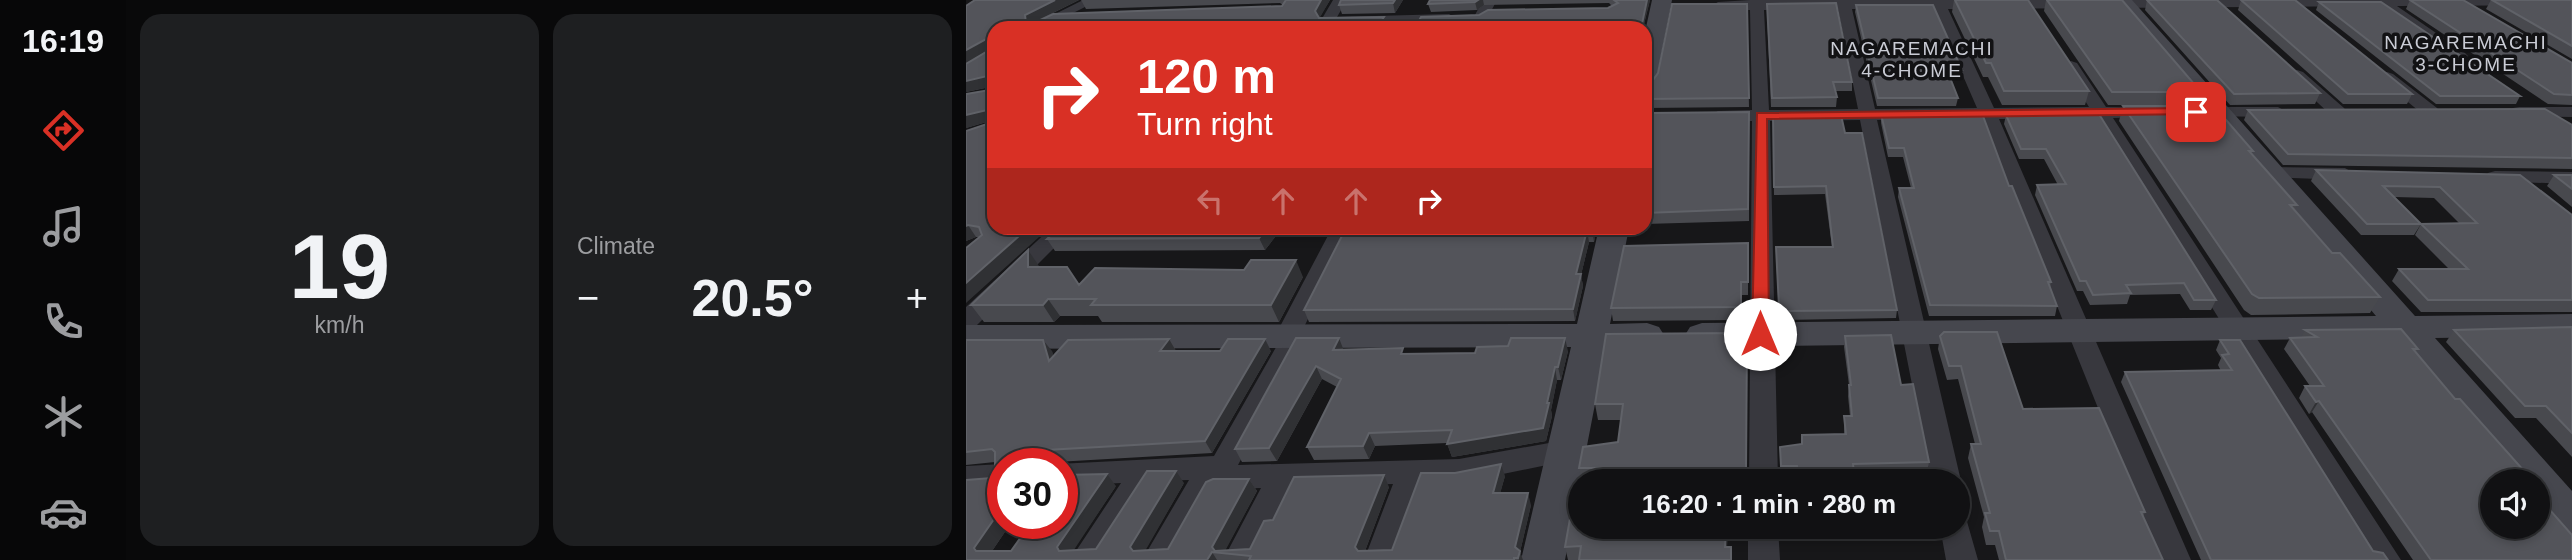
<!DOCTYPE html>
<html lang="en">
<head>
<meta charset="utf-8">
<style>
  body { margin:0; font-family:Arial,sans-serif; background:#1e1f21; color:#f1f3f6; height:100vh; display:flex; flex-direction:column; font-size:26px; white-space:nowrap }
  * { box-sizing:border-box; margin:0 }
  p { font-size:23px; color:#9c9da0 }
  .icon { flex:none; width:38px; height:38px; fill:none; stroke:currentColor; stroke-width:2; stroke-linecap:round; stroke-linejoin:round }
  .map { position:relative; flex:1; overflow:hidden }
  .sheet { display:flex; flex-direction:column; gap:14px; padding:14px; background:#09090a; width:840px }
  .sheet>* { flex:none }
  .hud { position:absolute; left:21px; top:21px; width:665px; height:214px; border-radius:21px; box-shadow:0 4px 10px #0003,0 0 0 2px #303133; background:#d93025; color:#fff; overflow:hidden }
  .buttons { position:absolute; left:1514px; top:469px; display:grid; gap:14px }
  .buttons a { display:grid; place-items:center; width:70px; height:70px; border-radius:50%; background:#111113; box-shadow:0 4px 10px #0003,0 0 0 2px #303133; font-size:35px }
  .speed { position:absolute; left:21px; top:448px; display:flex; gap:14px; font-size:35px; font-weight:700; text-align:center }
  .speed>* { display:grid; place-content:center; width:91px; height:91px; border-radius:50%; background:#111113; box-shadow:0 4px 10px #0003,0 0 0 2px #303133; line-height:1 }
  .speed .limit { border:10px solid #d22; background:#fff; color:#111 }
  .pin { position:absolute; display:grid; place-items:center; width:60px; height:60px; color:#fff; margin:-30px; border-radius:14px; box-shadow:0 4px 10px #0006 }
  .me { position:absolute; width:77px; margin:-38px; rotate:0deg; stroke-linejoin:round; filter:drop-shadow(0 0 5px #0008) }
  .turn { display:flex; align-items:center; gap:24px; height:147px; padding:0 35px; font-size:32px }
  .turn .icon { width:91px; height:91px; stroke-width:2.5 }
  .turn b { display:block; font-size:49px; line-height:60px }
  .lanes { display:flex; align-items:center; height:66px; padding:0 35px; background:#0003; justify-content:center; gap:35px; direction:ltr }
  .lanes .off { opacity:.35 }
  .big { font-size:52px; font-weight:600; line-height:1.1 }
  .sheet .card { flex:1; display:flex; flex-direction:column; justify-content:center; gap:10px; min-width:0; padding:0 24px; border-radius:21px; background:#1e1f21 }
  .sheet .dial { align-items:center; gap:0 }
  .dial b { font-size:91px; line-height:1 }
  .heat { display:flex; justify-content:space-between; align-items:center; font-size:38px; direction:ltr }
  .sheet .tiles { flex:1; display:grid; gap:14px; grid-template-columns:repeat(2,1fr) }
  .trip { position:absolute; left:602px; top:469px; width:402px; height:70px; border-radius:35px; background:#111113; box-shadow:0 4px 10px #0003,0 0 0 2px #303133; font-weight:600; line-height:70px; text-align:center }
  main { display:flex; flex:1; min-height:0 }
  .tab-bar { display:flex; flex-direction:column; width:126px; justify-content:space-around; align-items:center; background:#070708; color:#9c9da0 }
  .tab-bar .icon { width:49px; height:49px }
  .tab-bar .active { color:#d93025 }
  .tab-bar b { font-size:32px; color:#f1f3f6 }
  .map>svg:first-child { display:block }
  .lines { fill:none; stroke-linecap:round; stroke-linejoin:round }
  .lane { stroke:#38383e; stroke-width:7 }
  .street { fill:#38383e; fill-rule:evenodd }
  .secondary { fill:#46474e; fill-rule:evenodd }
  .wall { fill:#48494e }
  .shaded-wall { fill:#303134 }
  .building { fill:#53545a; stroke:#606268; stroke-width:2 }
  .route { fill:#d93025; stroke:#8d1f18; stroke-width:2 }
  .labels { text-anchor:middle; stroke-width:7; stroke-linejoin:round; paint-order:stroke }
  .far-neighbourhood-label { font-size:19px; letter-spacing:2px; fill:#caccd5; stroke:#121214 }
</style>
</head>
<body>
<main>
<nav class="tab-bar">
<b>16:19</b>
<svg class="icon active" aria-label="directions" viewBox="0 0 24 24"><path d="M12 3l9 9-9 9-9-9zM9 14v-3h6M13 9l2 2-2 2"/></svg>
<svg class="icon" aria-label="music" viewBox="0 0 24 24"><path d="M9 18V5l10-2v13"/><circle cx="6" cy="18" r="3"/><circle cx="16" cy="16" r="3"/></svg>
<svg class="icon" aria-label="phone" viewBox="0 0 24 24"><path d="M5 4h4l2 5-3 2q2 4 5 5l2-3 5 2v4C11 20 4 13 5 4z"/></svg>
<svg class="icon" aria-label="climate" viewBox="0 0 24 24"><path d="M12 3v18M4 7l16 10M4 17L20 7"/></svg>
<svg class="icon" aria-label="car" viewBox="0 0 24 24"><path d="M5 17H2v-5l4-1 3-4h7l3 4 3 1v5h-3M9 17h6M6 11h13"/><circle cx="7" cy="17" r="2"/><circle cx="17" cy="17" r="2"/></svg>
</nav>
<section class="sheet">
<div class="tiles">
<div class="card dial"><b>19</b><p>km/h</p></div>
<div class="card"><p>Climate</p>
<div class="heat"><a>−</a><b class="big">20.5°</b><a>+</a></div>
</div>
</div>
</section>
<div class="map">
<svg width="1606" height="560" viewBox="0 0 1606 560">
  <rect width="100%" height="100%" fill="#171719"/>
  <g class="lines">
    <path class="lane" d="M69,28L125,0"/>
    <path class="street" d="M367,0H381L371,17L483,14L490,18L483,22L356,25L354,22Z
      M517,0H531L516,28H502Z
      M784,0H1606V5L1431,6L1499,53L1502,56L1494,61L1413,6L982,9L1028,108L1123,107L1097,66L1105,61L1111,63L1140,107L1192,108L1195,112L1192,116L1186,117L1147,118L1435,560H1402L1129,118L1033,119L1225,560H1193L1016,119L911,120L995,481L992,486V481H965L894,120L804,121L812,481H783L786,121H752L743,116L752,111L786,110L784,10H752L745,6L752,2ZM872,9L892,109L803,110L798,10ZM886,9H968L1011,108L909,109Z
      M1331,70L1337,72L1378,108L1381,112L1378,116H1366L1325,78L1323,75L1325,72Z
      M1421,72L1427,74L1471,108L1474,112L1471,116H1459L1415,80L1413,77L1415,74Z
      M1235,107H1312L1321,112L1312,117L1229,116L1226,112L1229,108Z
      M1553,107H1606V117L1547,116L1544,112L1547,108Z
      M1304,167L1379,168L1389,174L1379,180L1297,177L1294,173Z
      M1529,171L1606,172V184L1522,181L1519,177L1522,173Z
      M85,228H108L9,327L0,329V307Z
      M366,228H387L337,329L341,335L272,465L493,459L600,440L610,443L614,451L610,459L493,483H456L430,560H398L427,484L325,487L289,560H257L295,488L254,489L246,492L209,560H176L223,480L188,481L138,560H104L155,483L96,486V464H92L248,456L313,342L309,336Z
      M37,464V488L0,490V466Z
      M992,515L1000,518L1012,560H980L974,527H992Z
      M782,527H812L814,560H782Z"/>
    <path class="secondary" d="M686,0H706L690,81L687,86L679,88V32Z
      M1146,0H1166L1449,316L1606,314V336L1469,338L1606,491V538L1591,533L1572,509V481H1548L1429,338L736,347L724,343L719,335L724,327L736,323L1410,316Z
      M633,228H663L644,324L681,323L693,327L698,335L693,343L681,347H640L599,560H555L605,347L0,349V325L611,324Z"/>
  </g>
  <path class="wall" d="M9,0H113L65,24L316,6L317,5L314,3L120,9L115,0H364L353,18L421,26L28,28V228L1,248L13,237H10L0,241V131L24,123V121L0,128L24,90V87L0,92L26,49L0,64Z
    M375,0H437L429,13L376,14L373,5Z
    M464,0H684L677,28H449L513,15L642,8L646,6L643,3L518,5L511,10L465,12L462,4Z
    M988,0H1062L1123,91L1119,105H1036L1022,77H1017L986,12Z
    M1080,0H1156L1235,92L1230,105H1142L1078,11Z
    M1181,0L1354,93L1349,104L1264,105L1179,10Z
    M1275,0L1446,94L1441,104H1377L1272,10Z
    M1444,0L1606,63V105L1582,104L1440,9Z
    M1525,0H1606V59L1520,9Z
    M1353,2L1554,96L1550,104H1470L1350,10Z
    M781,4L783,107L679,108V81L687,80Z
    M890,5L996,70L995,77H984L992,98L990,106H911L889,12Z
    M801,13L886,82V91H869L871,97L870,107H805Z
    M1157,106L1287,151L1286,155L1331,205L1329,210L1366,253L1414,297L1404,313L1285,315L1278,310L1153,121Z
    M1282,110L1606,125V169L1317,165L1278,120Z
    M783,112V221L679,224V137Z
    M1045,112L1250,300L1245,310H1224L1214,294L1164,295L1161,304L1124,305L1117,291H1111L1069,195L1071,185H1092L1078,159H1053L1038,124L1040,115H1044Z
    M915,114L1043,186L1085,282L1084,288L1091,306L1089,316H963L932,197L933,188H945L937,157H922L915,123Z
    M807,115L879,133L931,310L930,318L817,320L813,315L810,256L866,247L859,194L808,195Z
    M1350,170L1554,175L1606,215V312H1455L1426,281L1433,269H1483L1449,235L1455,224L1493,223L1468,198L1428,197L1455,224L1448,235H1395L1345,181Z
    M1588,175H1606V207L1581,186Z
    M316,228L299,250L89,251L81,239Z
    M380,228H631L628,242H623L615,275L617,286L609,321L343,322L338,310Z
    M782,243V295H775V320L647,321L645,308Z
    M73,267L113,285L337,277L313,322H136L132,316H94L88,322H18L5,305Z
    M1606,327V457L1570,418H1549L1480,342L1488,330Z
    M1339,330L1452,349L1450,353L1489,399L1572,486L1582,500L1579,504L1606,560H1447L1346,412L1343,414L1333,398L1339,386H1344L1318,349L1324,338H1335Z
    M776,333L781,481H616L613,468L652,442L655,420H632L629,404Z
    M879,336L935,385L963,462L961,473L889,475V481H831V477L815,478L814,447L836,444L878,434V416H884L882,396L883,385L878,347Z
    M974,336L1057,409L1179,512L1177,517L1197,560H1033L1029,545H1020L1016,527L1018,517L1002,458L1005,444H1009L992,379L981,380L972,349Z
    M330,338L378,350L439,354L602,351L595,380H591L585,410L586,416L580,441L486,457L481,443L409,446L403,459L348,460L341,447L371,387L356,379L311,461L276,462L269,449Z
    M203,339L210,351H305L246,453L90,462L91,464H37V523H45L26,551H45L150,486L107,550L130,549L218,483L179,550L202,549L283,479L291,491L259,550L284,549L307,520L423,487L399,551L426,550L539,476L534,493L565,505L554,552L557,560H0L26,478L29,476V462L0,465V340L86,351L87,356Z
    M1254,340L1407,551L1422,560H1235L1155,382L1159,372L1255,371L1252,365L1255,358L1250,350Z
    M614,527H762L761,547H765L766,560H602L599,547Z"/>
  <path class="shaded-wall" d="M89,0H113L64,24L60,23L59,15Z
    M355,0H364L352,21L349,11Z
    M429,0H437L429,13L427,3Z
    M512,0H517L518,5L511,10L509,2Z
    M681,0H684L677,28H676V24Z
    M418,17L421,26L420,28H411Z
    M20,39L25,48L0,64V50Z
    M21,76L28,86L0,92V81Z
    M21,110L27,120L0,128V115Z
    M2,225L10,237L0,241V226Z
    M62,228H83L0,303V283Z
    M302,228H316L299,250L293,238Z
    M627,228H631L628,242L626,230Z
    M621,230L623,242L615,275L617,286L609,321L607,309L610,274Z
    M62,250L73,266V284L62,267Z
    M330,260L337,277L313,322L305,305Z
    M82,299L94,316L88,322L77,305Z
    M373,338L378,351L367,350Z
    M599,338L602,351L595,380L592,367Z
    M203,339L210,351H194Z
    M299,339L305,351L246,453L239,441Z
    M77,340L86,351L92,373L83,361Z
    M350,366L356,379L311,461L303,448Z
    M589,367L591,380L585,410L586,416L580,441L486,457L481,444L581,403Z
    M1353,401L1346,412L1343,414L1350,402Z
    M403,433L409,446L403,459L397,446Z
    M80,450L91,464H84Z
    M535,464L539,476L531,505L527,493Z
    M210,471L218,483L174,560L164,547Z
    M141,474L150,486L102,559L93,551L91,547Z
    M418,475L423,487L396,559L389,547Z
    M283,479L291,491L258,553L250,552L246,547Z
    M562,493L565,505L554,552L557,560H553L549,547Z
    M35,509L37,511V523H45L20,560L8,548Z
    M760,527H762L760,560L759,547Z
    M246,552L251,560H241Z"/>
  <path class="building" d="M9,0H89L59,15L60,23L66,24L87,14L316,6L320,0H355L349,11L353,18L418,17L411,28H28V228H62L0,283V248L16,235L13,227L2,225L0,226V131L24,123V112L21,110L0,115V94L24,90V79L21,76L0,81V64L25,49L28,42L20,39L0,50V6Z
    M375,0H429L427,3L373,5Z
    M464,0H512L509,2L462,4Z
    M648,0H681L676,24V28H449L455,17L513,15L522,10L642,8L652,3Z
    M989,0H1062L1123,91H1038L1025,63H1020Z
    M1081,0H1156L1235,92H1146Z
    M1181,0H1251L1354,93L1268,94Z
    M1275,0H1329L1446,94H1382Z
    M1444,0H1497L1606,63V95L1588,94Z
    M1526,0H1606V46Z
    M1353,2H1415L1554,96H1474Z
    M870,3L886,82H867L871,97L806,98L801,4Z
    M706,4H781L783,98L679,99V81L687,80L692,73Z
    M890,5H967L996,70H981L992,98H912Z
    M1157,106H1248L1287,151H1283L1331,205H1324L1366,253H1374L1414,297L1293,298L1286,294Z
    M1579,109L1606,125V158L1322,154L1282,110Z
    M1131,111L1250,300H1228L1218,283L1160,285L1165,293L1127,295L1120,281H1114L1071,185L1100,184L1080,149H1055L1040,115H1046L1045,112Z
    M783,112L782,209L679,213V137L683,113Z
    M998,113L999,116H1017L1043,186H1046L1085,282H1082L1091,306L964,305L933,188H948L938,148H923L915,114Z
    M807,115H875L879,133H896L931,310L818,311L813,307L810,247H867L860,186L808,187Z
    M1350,170L1554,175L1606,215V300H1462L1433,269H1502L1455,224L1511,223L1474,187L1417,186L1455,224H1401Z
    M1588,175H1606V189Z
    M93,228H302L293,238L81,239Z
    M380,228H627L626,230H621L610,274H615L607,309L338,310Z
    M782,243V282H775V307L645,308L658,246Z
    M62,250V267H101L113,285L129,268L278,270L285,260H330L305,305H125L130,299H82L77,305H5Z
    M1606,327V433L1580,406H1559L1488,330Z
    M1435,329L1452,349H1447L1489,399H1494L1567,481H1526V527H1572V486L1580,496L1582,500L1576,501L1606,535V560H1465L1353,401L1350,402L1339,386H1358L1324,338L1351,337L1339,330Z
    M978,332H1031L1057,409L1133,408L1179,512H1175L1197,560H1040L1033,531H1024L1019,513H1024L1005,444H1015L995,366H983L974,336Z
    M776,333L781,338L780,470H762V481H635L638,468H613L617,447L652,442L657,404H629L640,334Z
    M925,335L935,385L947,384L963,462L887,464L889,481H832L831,466H815L814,447L836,444V435L880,434L878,416H886L883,385H885L879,336Z
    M330,338H373L367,350L437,348L435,354L509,353L511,347L542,346L545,338H599L592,367H589L581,403H583L577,428L481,444L486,430L403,433L397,446L341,447L375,379L350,366L303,448L269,449Z
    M203,339L194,351H254L262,339H299L239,441L80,450V454H84V464H37V509H35L8,548L10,551H45L65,523H96V475L141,474L91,547L93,551L130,549L181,471H210L164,547L167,551L202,549L240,482L247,479H283L246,547L249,551L284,549L298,521L307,520L328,477L418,475L389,547L392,551L426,550L455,473H489L535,464L527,493H562L549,547L554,551L552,558H548V560H283L285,556L246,552L241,560H0V480L26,478L29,476V452L26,449L0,452V340H77L83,361L102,340Z
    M1254,340H1274L1407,551L1417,553L1422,560H1245L1159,372L1266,370L1256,355L1263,354Z
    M605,513H614V527H760L759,547H765V560H613L615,546L599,547Z"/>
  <path class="route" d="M1230,108L1234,109V114L801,119L803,334L794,340L786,334L791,113Z"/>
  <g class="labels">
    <g class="far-neighbourhood-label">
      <text x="1500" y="49">NAGAREMACHI<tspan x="1500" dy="22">3-CHOME</tspan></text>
      <text x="946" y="55">NAGAREMACHI<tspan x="946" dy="22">4-CHOME</tspan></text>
    </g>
  </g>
</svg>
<div class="buttons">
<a><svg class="icon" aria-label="sound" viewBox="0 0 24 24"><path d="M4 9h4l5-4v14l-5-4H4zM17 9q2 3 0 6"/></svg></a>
</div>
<div class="speed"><div class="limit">30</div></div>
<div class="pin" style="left:1230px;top:112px;background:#d93025"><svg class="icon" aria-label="arrive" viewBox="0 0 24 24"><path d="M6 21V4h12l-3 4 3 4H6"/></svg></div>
<svg class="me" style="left:794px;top:334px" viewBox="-20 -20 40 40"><circle r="19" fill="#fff"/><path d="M0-13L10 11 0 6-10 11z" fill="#d93025"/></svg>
<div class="trip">16:20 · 1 min · 280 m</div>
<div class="hud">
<div class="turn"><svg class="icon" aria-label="right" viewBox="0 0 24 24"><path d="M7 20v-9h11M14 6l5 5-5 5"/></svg><div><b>120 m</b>Turn right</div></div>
<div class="lanes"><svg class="icon off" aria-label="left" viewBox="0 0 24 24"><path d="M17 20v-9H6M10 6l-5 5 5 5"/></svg><svg class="icon off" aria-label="ahead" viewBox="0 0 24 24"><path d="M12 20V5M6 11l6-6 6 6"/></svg><svg class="icon off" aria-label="ahead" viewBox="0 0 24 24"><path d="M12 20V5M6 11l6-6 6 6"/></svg><svg class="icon" aria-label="right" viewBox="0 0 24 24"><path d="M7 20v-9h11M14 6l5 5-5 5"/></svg></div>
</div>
</div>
</main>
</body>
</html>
